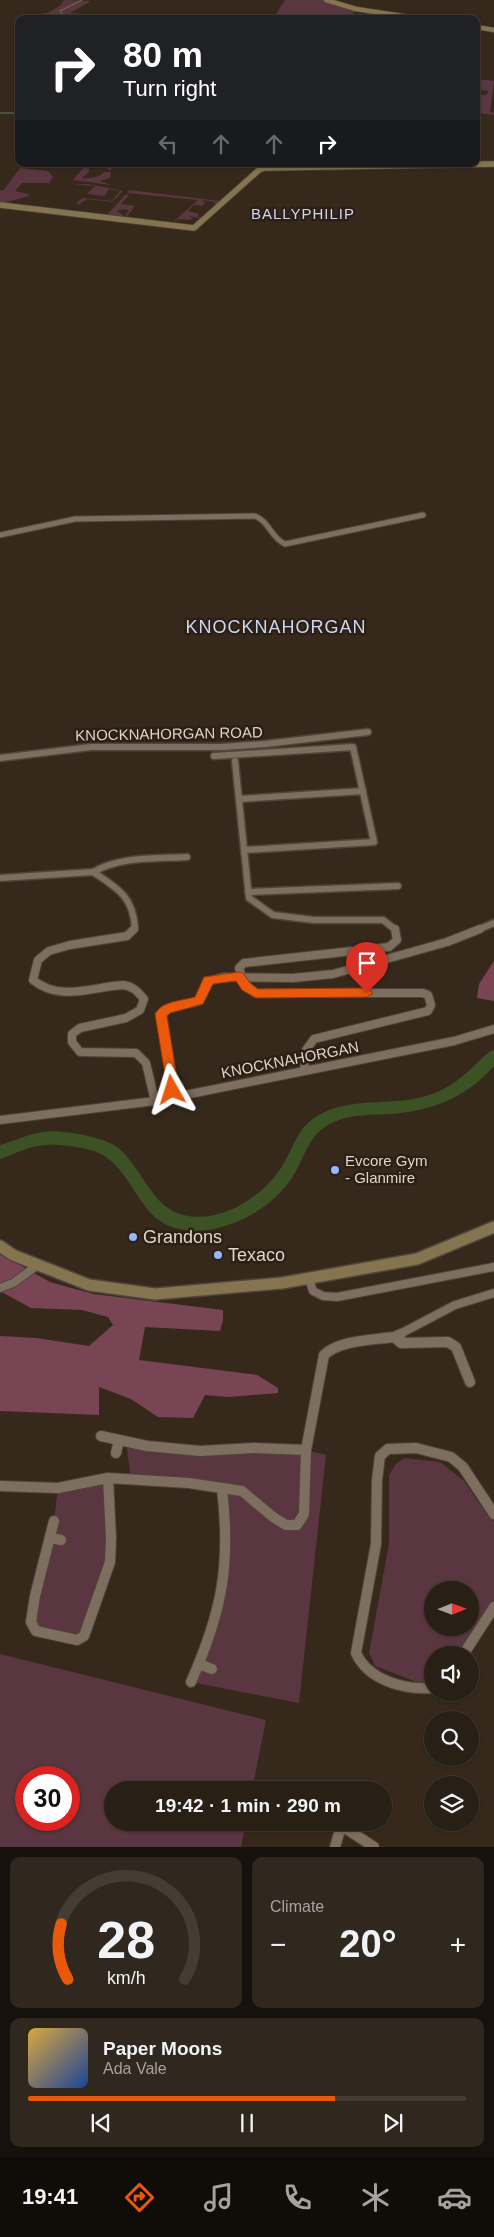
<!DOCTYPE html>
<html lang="en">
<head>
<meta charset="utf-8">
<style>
  body { margin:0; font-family:Helvetica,sans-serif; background:#30271e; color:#f1f3f6; height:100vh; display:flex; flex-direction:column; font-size:19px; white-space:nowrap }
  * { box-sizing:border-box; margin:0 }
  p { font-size:16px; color:#a5a2a0 }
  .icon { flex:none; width:28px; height:28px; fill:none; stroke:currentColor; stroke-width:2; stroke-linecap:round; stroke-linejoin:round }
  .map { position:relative; height:1847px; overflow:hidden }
  .sheet { display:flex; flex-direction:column; gap:10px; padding:10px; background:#16110c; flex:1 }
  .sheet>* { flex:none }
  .banner { position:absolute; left:15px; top:15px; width:465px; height:152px; border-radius:10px; box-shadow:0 1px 4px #0004,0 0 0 1px #443d34; background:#202124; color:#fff; overflow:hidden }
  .needle { width:32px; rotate:89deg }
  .fabs { position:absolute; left:424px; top:1581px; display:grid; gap:10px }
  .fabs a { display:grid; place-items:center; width:55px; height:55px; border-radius:50%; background:#281f15; box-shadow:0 1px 4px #0004,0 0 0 1px #443d34; font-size:25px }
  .speed { position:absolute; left:15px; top:1766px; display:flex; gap:10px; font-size:25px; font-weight:700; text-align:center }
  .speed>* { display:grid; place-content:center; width:65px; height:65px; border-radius:50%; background:#281f15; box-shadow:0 1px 4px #0004,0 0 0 1px #443d34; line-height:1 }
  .speed .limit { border:8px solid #d22; background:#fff; color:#111 }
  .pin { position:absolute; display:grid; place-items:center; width:42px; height:42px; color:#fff; margin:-51px -21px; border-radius:50% 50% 50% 0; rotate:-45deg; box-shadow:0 0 5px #0007 }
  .pin .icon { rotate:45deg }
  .me { position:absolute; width:55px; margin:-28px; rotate:354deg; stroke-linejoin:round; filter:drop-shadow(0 0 4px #0008) }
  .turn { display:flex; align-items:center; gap:18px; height:105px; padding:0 25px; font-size:22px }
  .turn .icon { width:65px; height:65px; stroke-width:2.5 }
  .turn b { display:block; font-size:35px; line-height:42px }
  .lanes { display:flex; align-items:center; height:48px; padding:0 25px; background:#0003; justify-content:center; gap:25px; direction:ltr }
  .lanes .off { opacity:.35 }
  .big { font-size:38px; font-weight:700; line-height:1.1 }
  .sheet .card { flex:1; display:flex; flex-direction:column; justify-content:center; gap:8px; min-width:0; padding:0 18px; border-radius:10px; background:#30271e }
  .sheet .dial { align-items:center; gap:0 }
  .dial svg { height:130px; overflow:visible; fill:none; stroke:#443d34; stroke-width:7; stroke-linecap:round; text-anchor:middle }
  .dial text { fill:#f1f3f6; stroke:none }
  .song { display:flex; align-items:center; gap:15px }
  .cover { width:60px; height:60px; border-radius:8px; background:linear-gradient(135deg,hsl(40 70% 55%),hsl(220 70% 35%)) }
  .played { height:5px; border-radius:2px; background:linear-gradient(90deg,#ea580c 70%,#443d34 70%) }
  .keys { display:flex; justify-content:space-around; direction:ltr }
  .heat { display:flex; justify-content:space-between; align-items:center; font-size:28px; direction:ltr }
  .sheet .tiles { flex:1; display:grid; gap:10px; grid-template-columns:1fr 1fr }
  .card:last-child { grid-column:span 2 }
  .trip { position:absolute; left:104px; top:1781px; width:288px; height:50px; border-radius:25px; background:#281f15; box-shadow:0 1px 4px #0004,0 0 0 1px #443d34; font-weight:700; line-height:50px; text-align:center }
  .dock { display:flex; height:80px; justify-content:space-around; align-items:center; background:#100c08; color:#a5a2a0 }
  .dock .icon { width:35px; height:35px }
  .dock .on { color:#ea580c }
  .dock b { font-size:22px; color:#f1f3f6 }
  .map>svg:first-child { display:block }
  .green { fill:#5a3640; fill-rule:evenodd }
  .forest { fill:#794554 }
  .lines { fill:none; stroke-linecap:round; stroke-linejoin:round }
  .stream { stroke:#6d7957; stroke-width:1 }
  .river { fill:#3c5124; fill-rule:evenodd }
  .street-far3-casing { stroke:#50453a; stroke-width:7 }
  .street-far2-casing { stroke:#50453a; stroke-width:9 }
  .street-far1-casing { stroke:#50453a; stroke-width:10 }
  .street-casing { stroke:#50453a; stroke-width:12 }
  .secondary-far2-casing { stroke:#50453a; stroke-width:5.5 }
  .secondary-far1-casing { stroke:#50453a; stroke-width:7 }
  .secondary-casing { stroke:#50453a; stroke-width:14 }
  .street-far3 { stroke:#7d6e5f; stroke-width:5 }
  .street-far2 { stroke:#7d6e5f; stroke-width:6 }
  .street-far1 { stroke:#7d6e5f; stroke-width:8 }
  .street { stroke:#7d6e5f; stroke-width:10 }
  .secondary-far2 { stroke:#84744f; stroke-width:4.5 }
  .secondary-far1 { stroke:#84744f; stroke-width:5.5 }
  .secondary { stroke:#84744f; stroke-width:11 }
  .route { fill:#ea580c; stroke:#983908 }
  .poi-dot { fill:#97b6fd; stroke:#2c1f13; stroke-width:2 }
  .labels { text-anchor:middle; stroke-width:5; stroke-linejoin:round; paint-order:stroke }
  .far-quarter-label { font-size:15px; letter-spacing:1px; fill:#cbd7f2; stroke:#2c1f13 }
  .street-label { font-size:15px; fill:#ded5cd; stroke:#2c1f13 }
  .poi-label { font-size:15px; fill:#ded5cd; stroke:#2c1f13; text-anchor:start }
  .quarter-label { font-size:18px; letter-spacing:1px; fill:#cbd7f2; stroke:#2c1f13 }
  .near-poi-label { font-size:18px; fill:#ded5cd; stroke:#2c1f13; text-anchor:start }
</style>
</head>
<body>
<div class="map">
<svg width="494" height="1847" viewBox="0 0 494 1847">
  <rect width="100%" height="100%" fill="#36291c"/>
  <path class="green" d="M64,0L91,1L70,13L82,14L80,17L47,19L46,15L14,17L48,13C53,9 61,7 64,0Z
    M285,0H325L357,9L348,19H273Z
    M476,79L494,81L490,112L494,113V115L476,113V106L479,104H476V94L486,95L489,91L480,90L476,92Z
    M87,164H109L112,170H109L103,165L89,168V172L82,178C88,179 101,177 104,172H111L110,178L100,181L111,185L73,180Z
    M201,164L260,167L212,211L210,210L215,205V202L202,200L205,203L202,206L194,205L188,211L199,214L197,217H204L203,219L188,216L193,218L190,220L178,219L173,223L124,218L129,210L123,209L117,211L123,215L121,218L106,216L126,194L129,195L121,204L135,206L126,217L172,223L198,200L127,193L129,190L220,201L256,168Z
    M20,168L48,171L53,177L49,183H22L15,191L28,194L29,196L0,204V190L3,191Z
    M73,184H88L123,191L112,202L87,199L78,205L77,202L83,198L112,201L120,191L109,189L104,196L87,194L95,186Z
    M126,1442L168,1449L306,1450L326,1455L299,1703L191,1682L219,1603L222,1489L131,1479Z
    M404,1458L440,1462L464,1481L488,1516L494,1521V1602L459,1655H432V1684H422L375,1666L369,1653L389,1544V1475L396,1464ZM432,1590H470V1628H432Z
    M108,1478L110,1562L84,1636L36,1631L35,1596L54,1521L58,1488Z
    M0,1654L266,1720L252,1790H112V1822L246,1823L241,1847H0ZM26,1778H69V1820H26Z"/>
  <path class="forest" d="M494,961V1001L477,998L479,984Z
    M0,1254L50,1282L93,1294L223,1310V1320L220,1331L145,1327L139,1360L257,1375L278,1388V1393L229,1397L205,1395L193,1418L158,1417L131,1399L99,1387V1415L0,1411V1336L36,1338L89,1346L113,1325L108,1317L82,1310L31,1308L0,1291Z"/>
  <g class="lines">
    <path class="stream" d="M66,19L60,11L82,0
      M0,113H19"/>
    <path class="river" d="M494,1050V1066C467,1097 432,1111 391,1114C374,1115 355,1114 339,1120C308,1131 308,1152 293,1176C275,1205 242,1224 209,1230C199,1232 189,1231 179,1229C140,1221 135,1177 106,1157C94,1148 62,1144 47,1145C31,1145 15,1154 0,1159V1145C14,1141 28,1134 43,1132C61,1129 102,1137 117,1147C126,1154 133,1164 139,1173C152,1192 163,1212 188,1216C223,1222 263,1196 281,1168C294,1148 296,1129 317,1116C352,1095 395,1108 432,1094C456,1086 470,1069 489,1052Z"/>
    <defs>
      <path id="street-far3" d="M0,535L75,519L255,516C269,521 271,538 285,544L423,515"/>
      <path id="street-far2" d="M214,756L353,747L374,842L244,850
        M0,758L91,747H222L265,744L368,732
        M235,761L249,898L273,915L314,920H383L396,930
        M239,799L363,791
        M93,872C117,888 133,896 135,928L133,930
        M0,878L93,872C121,856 155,859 187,857
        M248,892L398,886
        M477,930L494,923"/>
      <path id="street-far1" d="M134,929L127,936L70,945L49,951L38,960L33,980C60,1002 92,987 123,985C133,986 138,992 144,999L140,1010L126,1018L80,1028L72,1034V1042L80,1052L136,1053L146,1063L155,1101
        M304,1071L306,1050L314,1039L428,1011L431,1005L428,995L423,993H255L244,983L239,968L244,963L389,947L397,940L395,929
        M172,1097V1078L161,1015L166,1009L199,1001L209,981L224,977L293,978L333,974L447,942L480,929
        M0,1120L155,1101L454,1041L494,1029
        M309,1279L313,1291L323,1296L337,1297L494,1267
        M0,1288L13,1283L38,1265
        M398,1335L455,1305L494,1293"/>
      <path id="street" d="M394,1337L401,1343L448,1342L456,1347L470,1382
        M101,1436L147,1446L200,1451L254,1448L306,1450
        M116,1453L119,1440
        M0,1486L58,1488L108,1478L189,1483L242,1491L273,1517L286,1525H297L304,1514L306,1450L324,1355C339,1340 373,1340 394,1337L401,1334
        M54,1521L35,1596L31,1622L36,1631L77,1640L84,1636L110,1562L111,1538L108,1478
        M51,1538L61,1540
        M463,1655L494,1607
        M199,1664L212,1669
        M191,1682C222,1612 231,1565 222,1489
        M432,1688C404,1690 368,1680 356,1653L376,1544L377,1480L380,1456L388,1449L416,1448L451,1457L463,1467L494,1514
        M336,1822L374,1847
        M335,1847L341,1826"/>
      <path id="secondary-far2" d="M326,0L356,9L422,19
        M476,27L494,30"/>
      <path id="secondary-far1" d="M0,205L194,228L259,170L264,168L494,164"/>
      <path id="secondary" d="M0,1246L13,1255L89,1285L155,1294L282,1283L417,1259L494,1227"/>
    </defs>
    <use href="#street-far3" class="street-far3-casing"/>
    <use href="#street-far2" class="street-far2-casing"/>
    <use href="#street-far1" class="street-far1-casing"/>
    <use href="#street" class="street-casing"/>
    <use href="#secondary-far2" class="secondary-far2-casing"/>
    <use href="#secondary-far1" class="secondary-far1-casing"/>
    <use href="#secondary" class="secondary-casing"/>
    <use href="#street-far3" class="street-far3"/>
    <use href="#street-far2" class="street-far2"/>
    <use href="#street-far1" class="street-far1"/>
    <use href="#street" class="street"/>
    <use href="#secondary-far2" class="secondary-far2"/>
    <use href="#secondary-far1" class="secondary-far1"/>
    <use href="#secondary" class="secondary"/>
  </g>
  <path class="route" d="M239,972L243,973L250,983L258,989L367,988L373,993L367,997L256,998L242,990L236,981L213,984L203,1004L170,1013L167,1016L179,1090L177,1093H168L155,1014C162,1001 181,1001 195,997L204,977Z"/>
  <g class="poi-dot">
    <circle cx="335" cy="1170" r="5"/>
    <circle cx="133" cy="1237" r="5"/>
    <circle cx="218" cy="1255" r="5"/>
  </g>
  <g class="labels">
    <g class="far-quarter-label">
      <text x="303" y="219">BALLYPHILIP</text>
    </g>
    <g class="street-label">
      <text transform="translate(169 734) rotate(-1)" y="5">KNOCKNAHORGAN ROAD</text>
      <text transform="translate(290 1060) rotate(-11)" y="5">KNOCKNAHORGAN</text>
    </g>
    <g class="poi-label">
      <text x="345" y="1166">Evcore Gym<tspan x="345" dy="17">- Glanmire</tspan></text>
    </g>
    <g class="quarter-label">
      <text x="276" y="633">KNOCKNAHORGAN</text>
    </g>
    <g class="near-poi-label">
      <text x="143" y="1243">Grandons</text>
      <text x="228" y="1261">Texaco</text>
    </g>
  </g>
</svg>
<div class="fabs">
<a><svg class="needle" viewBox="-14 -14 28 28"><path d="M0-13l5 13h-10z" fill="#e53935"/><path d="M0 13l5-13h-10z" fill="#a5a2a0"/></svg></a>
<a><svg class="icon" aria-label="sound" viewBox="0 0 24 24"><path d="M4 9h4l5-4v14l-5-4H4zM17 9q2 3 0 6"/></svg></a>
<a><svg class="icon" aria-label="search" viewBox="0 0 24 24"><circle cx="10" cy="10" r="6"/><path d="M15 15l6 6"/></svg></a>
<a><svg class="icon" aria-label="layers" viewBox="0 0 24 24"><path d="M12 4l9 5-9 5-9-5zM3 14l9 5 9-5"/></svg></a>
</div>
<div class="speed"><div class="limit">30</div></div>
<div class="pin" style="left:367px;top:993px;background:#d93025"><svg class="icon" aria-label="arrive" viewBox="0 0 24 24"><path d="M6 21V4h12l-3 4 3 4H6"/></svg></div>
<svg class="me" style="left:172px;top:1090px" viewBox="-20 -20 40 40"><path d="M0-17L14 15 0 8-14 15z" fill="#ea580c" stroke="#fff" stroke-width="4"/></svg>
<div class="trip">19:42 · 1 min · 290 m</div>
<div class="banner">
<div class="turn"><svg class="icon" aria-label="right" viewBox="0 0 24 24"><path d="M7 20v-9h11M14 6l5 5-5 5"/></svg><div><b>80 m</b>Turn right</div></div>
<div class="lanes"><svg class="icon off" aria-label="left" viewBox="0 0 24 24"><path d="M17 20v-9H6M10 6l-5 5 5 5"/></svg><svg class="icon off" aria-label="ahead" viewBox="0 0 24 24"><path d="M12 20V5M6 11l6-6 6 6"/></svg><svg class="icon off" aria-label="ahead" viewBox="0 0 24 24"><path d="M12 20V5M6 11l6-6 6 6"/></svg><svg class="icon" aria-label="right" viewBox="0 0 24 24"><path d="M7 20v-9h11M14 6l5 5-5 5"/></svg></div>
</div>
</div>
<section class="sheet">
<div class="tiles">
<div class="card dial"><svg viewBox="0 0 100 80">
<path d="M14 69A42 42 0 1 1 86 69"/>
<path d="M14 69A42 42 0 0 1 10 35" stroke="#ea580c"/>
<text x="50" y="56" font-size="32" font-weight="700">28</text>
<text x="50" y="72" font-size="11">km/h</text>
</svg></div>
<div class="card"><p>Climate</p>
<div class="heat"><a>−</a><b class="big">20°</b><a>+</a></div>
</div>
<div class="card">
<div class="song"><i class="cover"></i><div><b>Paper Moons</b><p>Ada Vale</p></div></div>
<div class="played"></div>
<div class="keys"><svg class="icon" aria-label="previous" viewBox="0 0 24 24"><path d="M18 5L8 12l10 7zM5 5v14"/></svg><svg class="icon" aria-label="pause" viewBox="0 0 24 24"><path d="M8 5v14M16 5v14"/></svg><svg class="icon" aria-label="next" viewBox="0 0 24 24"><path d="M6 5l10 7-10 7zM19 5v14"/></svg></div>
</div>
</div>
</section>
<nav class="dock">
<b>19:41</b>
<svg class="icon on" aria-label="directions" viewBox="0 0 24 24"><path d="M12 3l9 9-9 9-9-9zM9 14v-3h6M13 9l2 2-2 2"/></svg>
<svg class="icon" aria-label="music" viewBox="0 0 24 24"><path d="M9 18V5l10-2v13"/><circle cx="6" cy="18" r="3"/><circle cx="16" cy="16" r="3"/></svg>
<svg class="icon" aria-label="phone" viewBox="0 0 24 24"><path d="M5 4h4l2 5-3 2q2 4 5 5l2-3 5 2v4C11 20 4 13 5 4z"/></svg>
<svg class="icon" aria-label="climate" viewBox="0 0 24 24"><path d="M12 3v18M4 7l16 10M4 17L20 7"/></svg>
<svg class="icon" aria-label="car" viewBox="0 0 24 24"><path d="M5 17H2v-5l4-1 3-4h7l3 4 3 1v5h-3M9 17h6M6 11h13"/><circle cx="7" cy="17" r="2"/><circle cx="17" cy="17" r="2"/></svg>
</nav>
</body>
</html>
